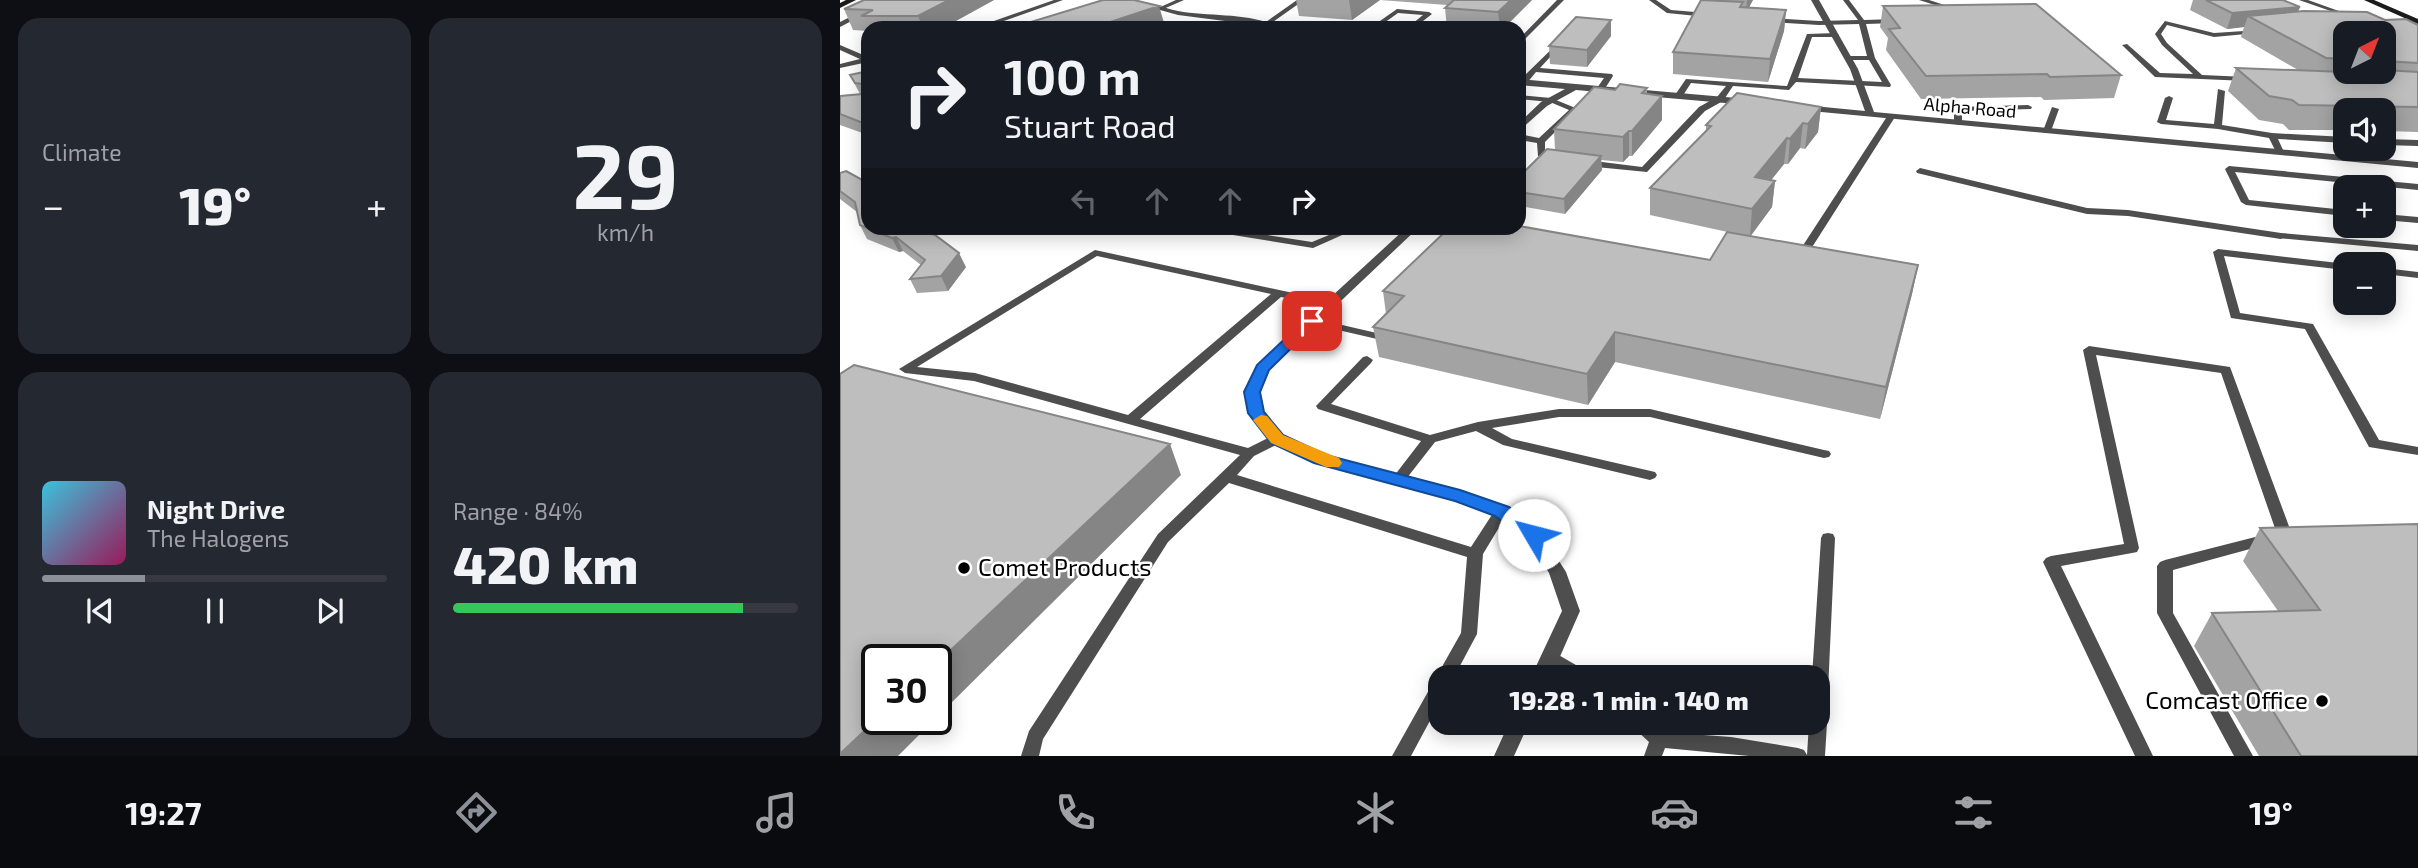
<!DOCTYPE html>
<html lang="en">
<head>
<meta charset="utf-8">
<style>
  body { margin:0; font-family:"Exo 2",sans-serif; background:#242831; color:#f1f3f6; height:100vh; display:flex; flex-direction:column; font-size:26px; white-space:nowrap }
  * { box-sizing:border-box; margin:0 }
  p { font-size:23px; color:#9ea1a6 }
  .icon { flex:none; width:38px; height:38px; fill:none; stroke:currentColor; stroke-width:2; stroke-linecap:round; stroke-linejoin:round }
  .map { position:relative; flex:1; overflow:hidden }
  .details { display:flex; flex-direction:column; gap:18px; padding:18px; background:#0d0f14; width:840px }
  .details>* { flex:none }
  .hud { position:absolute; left:21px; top:21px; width:665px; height:214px; border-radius:21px; box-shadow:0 4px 18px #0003; background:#171b24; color:#f1f3f6; overflow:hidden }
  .needle { width:46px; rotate:42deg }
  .buttons { position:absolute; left:1493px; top:21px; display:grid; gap:14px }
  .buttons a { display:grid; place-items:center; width:63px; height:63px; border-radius:14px; background:#171b24; box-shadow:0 4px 18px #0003; font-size:35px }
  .speed { position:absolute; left:21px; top:644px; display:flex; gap:14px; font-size:35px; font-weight:700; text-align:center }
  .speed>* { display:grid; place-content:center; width:91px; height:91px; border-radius:50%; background:#171b24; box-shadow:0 4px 18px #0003; line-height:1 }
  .speed .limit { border:4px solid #111; border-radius:10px; background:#fff; color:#111 }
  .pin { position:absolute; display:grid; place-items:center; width:60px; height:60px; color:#fff; margin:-30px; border-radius:14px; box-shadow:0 4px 10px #0006 }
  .me { position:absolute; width:77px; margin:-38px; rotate:307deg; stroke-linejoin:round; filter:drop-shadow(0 0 5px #0008) }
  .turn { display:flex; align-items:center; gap:24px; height:147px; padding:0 28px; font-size:32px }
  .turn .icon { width:91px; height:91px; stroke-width:2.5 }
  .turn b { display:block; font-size:49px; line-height:60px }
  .lanes { display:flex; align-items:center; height:66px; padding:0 28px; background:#0003; justify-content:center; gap:35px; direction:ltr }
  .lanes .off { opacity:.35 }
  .big { font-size:52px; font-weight:800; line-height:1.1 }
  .details .card { flex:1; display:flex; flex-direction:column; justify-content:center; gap:10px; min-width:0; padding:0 24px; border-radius:21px; background:#242831 }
  .details .dial { align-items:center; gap:0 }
  .dial b { font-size:91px; line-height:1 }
  .song { display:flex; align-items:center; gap:21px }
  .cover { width:84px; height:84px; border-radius:10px; background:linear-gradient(135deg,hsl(190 70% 55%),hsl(330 70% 35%)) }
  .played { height:7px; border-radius:4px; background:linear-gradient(90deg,#8c9099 30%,#363941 30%) }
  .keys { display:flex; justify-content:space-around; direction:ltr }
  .heat { display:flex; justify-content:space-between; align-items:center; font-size:38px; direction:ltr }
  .charge { height:10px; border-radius:5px; background:linear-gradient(90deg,#34c759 84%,#363941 0) }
  .details .tiles { flex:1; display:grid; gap:18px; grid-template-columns:repeat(2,1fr) }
  .trip { position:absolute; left:588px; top:665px; width:402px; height:70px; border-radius:21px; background:#171b24; box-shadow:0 4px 18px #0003; font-weight:800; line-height:70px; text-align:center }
  .tabs { display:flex; height:112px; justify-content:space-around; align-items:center; background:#090b0e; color:#9ea1a6 }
  .tabs .icon { width:49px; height:49px }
  .tabs .current { color:#8c9099 }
  .tabs b { font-size:32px; color:#f1f3f6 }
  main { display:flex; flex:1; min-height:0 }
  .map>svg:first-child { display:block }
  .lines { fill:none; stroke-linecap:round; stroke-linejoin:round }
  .service { fill:#4e4e4e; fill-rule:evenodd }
  .minor { fill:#4e4e4e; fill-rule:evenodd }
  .secondary { fill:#1b1b1b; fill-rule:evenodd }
  .wall { fill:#a3a3a3; fill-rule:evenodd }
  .shaded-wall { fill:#858585 }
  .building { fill:#bebebe; stroke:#858585; stroke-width:2 }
  .route { fill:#1a73e8; stroke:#114b97; stroke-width:2 }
  .slow { fill:#f59e0b }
  .poi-dot { fill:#000; stroke:#fff; stroke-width:2.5 }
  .labels { text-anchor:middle; stroke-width:5; stroke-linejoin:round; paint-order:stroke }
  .far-street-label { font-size:18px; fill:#000; stroke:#fff }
  .near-poi-label { font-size:24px; fill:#000; stroke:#fff; text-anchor:start }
</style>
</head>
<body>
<main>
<section class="details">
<div class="tiles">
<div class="card"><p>Climate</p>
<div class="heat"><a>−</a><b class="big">19°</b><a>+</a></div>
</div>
<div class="card dial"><b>29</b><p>km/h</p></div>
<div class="card">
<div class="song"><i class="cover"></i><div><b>Night Drive</b><p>The Halogens</p></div></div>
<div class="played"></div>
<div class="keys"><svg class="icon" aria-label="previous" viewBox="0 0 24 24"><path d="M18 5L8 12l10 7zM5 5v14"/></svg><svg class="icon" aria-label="pause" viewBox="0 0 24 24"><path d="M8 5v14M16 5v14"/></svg><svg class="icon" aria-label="next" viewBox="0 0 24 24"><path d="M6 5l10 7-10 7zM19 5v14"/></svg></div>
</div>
<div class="card"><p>Range · 84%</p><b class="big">420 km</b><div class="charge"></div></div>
</div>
</section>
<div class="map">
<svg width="1578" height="756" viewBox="0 0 1578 756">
  <rect width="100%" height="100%" fill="#fff"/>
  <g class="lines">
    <path class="service" d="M44,0H52L0,27V22Z
      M214,0H223L144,28H134Z
      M336,0H344L321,10L316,9Z
      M457,0H464L427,26H423V24Z
      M717,0H724L679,45V39Z
      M809,0H816L831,10L867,13L870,15L867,17L827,13Z
      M1003,0H1009L1024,20L1056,19L1059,21L1056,23L1026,24L1035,58L1051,85L1050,87L956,82L949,90L893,86L883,101L865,111L807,172L746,166L742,163L746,160L802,167L859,107L877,97L886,86L851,83L842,97H836L835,95L846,79L947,86L967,34L996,33L999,35L996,37H972L958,78L1042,82L1029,60H1008L1004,58L1008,56H1027L1019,24L979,25L931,22L928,20L931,18L979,21L1018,20Z
      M1079,0H1089L1120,10L1117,12Z
      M1459,0H1468L1510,15L1505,16Z
      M557,9L589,12L592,14L574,28H567L583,15L558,13L537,28H530Z
      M1325,21L1374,33L1419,30V32L1417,33L1374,37L1327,25L1321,34L1327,43L1362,75L1407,77L1411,79L1407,81L1315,77L1282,45L1287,44L1320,73L1353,74L1322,45L1315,34Z
      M372,23L386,27L387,28H361Z
      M721,40L724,42L723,43L700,68L772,74L773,76L764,90L757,88L764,78L696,72L686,84H680V80Z
      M0,45L28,57V62L0,68V64L20,59L0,50Z
      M1378,89L1385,91L1382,125L1432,133L1505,137V143L1438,139L1443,150L1439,153L1436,152L1429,138L1378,129L1321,124L1317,122L1325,98L1329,96L1333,98L1326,120L1374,124Z
      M679,95L711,98L738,109L705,142V153L718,157V161L698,156L697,143L679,140V134L699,138L729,110L710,102L679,99Z
      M1188,105L1192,107L1191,109L1122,111V123L1118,125L1114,123V109L1118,107Z
      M1212,107L1219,109L1211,131L1204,133L1203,131Z
      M1048,115L1055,117L969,252H961L960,250Z
      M1544,139L1578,140V146L1544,145Z
      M1389,166L1578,184V190L1395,172L1409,200L1505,210V216L1406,205L1401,202L1385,169Z
      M1080,168L1247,208L1288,210L1441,233L1446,236L1441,239L1288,216L1247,214L1077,173L1076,171Z
      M1544,214L1578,217V223L1544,220Z
      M363,228H383L472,242L506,228H518L473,248L368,231Z
      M538,228H558L572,230L573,232L568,235L543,231Z
      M1378,249L1507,264L1505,270L1384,256L1400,313L1473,324L1539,440L1578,447V455L1529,447L1465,329L1391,318L1373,252Z
      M255,250L490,301L496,304L490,307L441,297L300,419L408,448L432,436H442L444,439L442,442L414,456L397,475L631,547L657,507H667L669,511L643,554L637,634L614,677H600V702L571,756H552L594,681L598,680L596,677L599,672L621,633L627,557L389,483L328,542L203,739L199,756H181L189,731L318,534L400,455L134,381L65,373L59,369ZM257,256L431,294L288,415L135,373L77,367Z
      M1544,268L1578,272V278L1544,274Z
      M472,318L541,334L543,336L537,339L468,323L466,321L468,319Z
      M1249,346L1390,367L1450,529L1457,531L1459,535L1457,539L1452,540L1439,538L1437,534L1381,373L1256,355L1299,548L1297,552L1292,553L1221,566L1313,756H1295L1203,562L1206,558L1211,556L1284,544L1243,350Z
      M527,356L533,360L531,363L491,404L590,435L638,422L719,409H810L984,450L989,451L991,454L989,457L984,458L810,417H719L652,428L672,439L815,472L817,475L815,478L810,480L663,445L636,431L595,442L563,483H553L551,480L581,441L478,409L476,406L523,357Z
      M988,533L993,534L995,538L987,713L984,718L987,723L985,756H909L825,748L822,756H804L809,742L794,728L791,723H812L823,732L891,737L958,748L964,750L967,755L969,723H978V677H972L981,538L983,534Z
      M1427,534L1432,535L1434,539L1432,543L1333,570V613L1413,756H1394L1317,613V566L1320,562L1325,560Z
      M710,650L748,672L750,677C732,677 712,674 702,657L704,652Z"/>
    <path class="minor" d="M284,0C303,0 320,7 338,11C370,17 411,12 440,28L338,15Z
      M971,0H979L1018,69L1034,112L1578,162V168L960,110V106L963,105L1025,111L1010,69Z
      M679,79L908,99L912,102L908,105L736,90L707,106L679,131V123L701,102L725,89L679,85Z
      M566,228H578L428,370L419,392L423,412L442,436L485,455L620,490L668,507L700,531L726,572L740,611L711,677H691L722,611L709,573L688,539L656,515L616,500L475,463L432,442L409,413L405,392L417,365Z
      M1441,233L1578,245V251L1437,238L1435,236Z
      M669,723H689L674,756H654Z"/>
    <path class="secondary" d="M6,0H16L0,8V3Z
      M1524,0H1534L1578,19V24Z"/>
  </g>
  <path class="wall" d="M24,0H154L103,28H28V32V31L13,30L4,9Z
    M456,0H692L664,28H607L605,8L607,5L540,0L512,20L459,16Z
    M861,0H913L909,7L946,10L944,31L928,82L833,74V52Z
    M1353,0H1443L1460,7L1458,11L1578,25V132L1544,131V110H1505V130H1449L1443,124L1419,120L1388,91L1396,68L1458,70L1401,37L1404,27L1387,29L1350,10ZM1505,33H1544V72H1505Z
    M1043,6L1281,75L1274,98L1204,100L1201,97L1081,99L1046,50L1048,38L1040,27Z
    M771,36L747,67L710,64L709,46Z
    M28,71V135L0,125V96L20,94L10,75Z
    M807,88V94L822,96V120L792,156H789L783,162L761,160L762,170L725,214L679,206V173L685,171L715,150L714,129L775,90Z
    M981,107L978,132L965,149L960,148L948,164H944L931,180L935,181L932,207L910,236L1078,265L1072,294L1040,419L775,362L748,405L539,357L533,327L546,314L543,291L870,260L906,236L810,215V188L866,131V125Z
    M0,173L28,228H77L126,267L108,291L77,293L70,279L81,265L63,251L59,252L27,239L20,225L17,212L0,199Z
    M1578,524V756H1419L1354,646L1372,613L1438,611L1403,561L1420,528Z"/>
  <path class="shaded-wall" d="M109,0H154L103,28H83L78,16Z
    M509,0H540L512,20Z
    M671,0H692L664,28H660L658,12Z
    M907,0H913L906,13Z
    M319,6L325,26L320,28H262L261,25Z
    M1460,7L1453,23L1408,16L1404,27L1387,29L1392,13Z
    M946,10L944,31L928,82L930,59Z
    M771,20V36L747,67V50Z
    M822,96V120L792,156V131Z
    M981,107L978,132L965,149L968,124Z
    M963,123L960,148L948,164L950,139Z
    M789,131V156L783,162V137Z
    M947,138L944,164L913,203L915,177Z
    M761,156L762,170L725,214L724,199Z
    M935,181L932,207L910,237L912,209Z
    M56,237L63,251L59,252L52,238Z
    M119,253L126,267L108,291L101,276Z
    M1078,265L1072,294L1040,419L1046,387Z
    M775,332V362L748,405L747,374Z
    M330,444L341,475L96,718V664Z
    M37,719H95L58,756H0V754Z"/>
  <path class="building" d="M24,0H109L78,16H21L33,10L4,9Z
    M263,0H294L319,6L261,25L274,28H171Z
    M614,0H671L658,12L605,8Z
    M861,0L903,2L900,7L946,10L930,59L833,52Z
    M1366,0H1443L1460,7L1392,13Z
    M1196,4L1281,75L1210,77L1207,74L1086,76L1049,29L1060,28L1043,6Z
    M1464,11L1527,12L1545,20L1566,19L1578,25V63L1544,61V33H1505V59L1486,58L1408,16Z
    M736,17L771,20L747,50L709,46Z
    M403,26L413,28H396Z
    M1396,68L1505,72H1544V70L1578,72V107L1459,105L1452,100L1429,96Z
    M28,71V125L0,114V96L22,94L24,84L15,83L10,75Z
    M780,84L807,88L802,93L822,96L792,131H789L783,137L714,129L754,87L775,90Z
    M897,93L981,107L968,124L963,123L950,139L947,138L915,177L935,181L912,209L810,188L871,126L866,125Z
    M707,149L761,156L724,199L679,192V173L681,171H685Z
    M6,171L28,183V228H77L95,235L119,253L101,276L70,279L85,260L56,237L52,238L20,225L15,202L0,191V173Z
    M679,226L870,260L887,232L1078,265L1046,387L775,332L747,374L533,327L564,296L543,291L609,228H679Z
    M14,365L330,444L96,664V660H37V719L0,754V374Z
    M1578,524V756H1461L1372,613L1480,610L1420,528Z"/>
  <path class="route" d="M472,317L479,321L429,370L420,392L424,412L443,435L486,455L620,490L669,507L701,530L704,535L701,540H687L655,516L615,501L474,463L431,443L408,413L404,392L417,365L467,318Z"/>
  <path class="slow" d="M421,415L427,416L443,435L499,458L502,463L499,467H486L431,443L413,420Z"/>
  <g class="poi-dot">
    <circle cx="124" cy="568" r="7"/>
    <circle cx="1482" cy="701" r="7"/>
  </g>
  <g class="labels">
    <g class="far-street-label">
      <text transform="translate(1130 108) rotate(5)" y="6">Alpha Road</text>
    </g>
    <g class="near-poi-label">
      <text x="138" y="576">Comet Products</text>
      <text x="1468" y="709" text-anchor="end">Comcast Office</text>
    </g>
  </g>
</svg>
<div class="buttons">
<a><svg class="needle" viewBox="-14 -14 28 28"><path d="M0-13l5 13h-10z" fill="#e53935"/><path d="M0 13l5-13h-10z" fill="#9ea1a6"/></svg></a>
<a><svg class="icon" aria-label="sound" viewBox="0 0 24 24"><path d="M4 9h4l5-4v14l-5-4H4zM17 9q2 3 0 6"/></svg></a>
<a>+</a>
<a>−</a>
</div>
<div class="speed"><div class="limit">30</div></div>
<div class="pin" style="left:472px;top:321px;background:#d93025"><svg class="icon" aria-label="arrive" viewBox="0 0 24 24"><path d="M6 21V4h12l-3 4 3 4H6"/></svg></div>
<svg class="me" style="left:694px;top:535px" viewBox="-20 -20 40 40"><circle r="19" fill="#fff"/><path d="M0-13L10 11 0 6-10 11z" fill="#1a73e8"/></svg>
<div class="trip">19:28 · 1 min · 140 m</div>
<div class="hud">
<div class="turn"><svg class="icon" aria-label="right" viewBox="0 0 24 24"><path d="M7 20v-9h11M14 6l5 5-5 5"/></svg><div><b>100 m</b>Stuart Road</div></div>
<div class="lanes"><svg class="icon off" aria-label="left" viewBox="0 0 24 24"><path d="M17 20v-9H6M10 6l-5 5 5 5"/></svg><svg class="icon off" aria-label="ahead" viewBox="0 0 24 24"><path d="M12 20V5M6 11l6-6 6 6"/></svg><svg class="icon off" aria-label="ahead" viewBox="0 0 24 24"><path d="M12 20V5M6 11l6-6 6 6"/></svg><svg class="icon" aria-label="right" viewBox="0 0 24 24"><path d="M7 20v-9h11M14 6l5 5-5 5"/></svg></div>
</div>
</div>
</main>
<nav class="tabs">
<b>19:27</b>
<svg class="icon current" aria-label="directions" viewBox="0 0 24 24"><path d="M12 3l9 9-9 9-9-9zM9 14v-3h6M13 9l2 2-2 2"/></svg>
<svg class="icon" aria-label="music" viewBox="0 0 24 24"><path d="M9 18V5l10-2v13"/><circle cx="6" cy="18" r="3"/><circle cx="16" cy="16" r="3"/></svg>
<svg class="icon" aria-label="phone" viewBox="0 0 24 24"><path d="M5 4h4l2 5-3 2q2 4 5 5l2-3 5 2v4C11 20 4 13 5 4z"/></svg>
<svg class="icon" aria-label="climate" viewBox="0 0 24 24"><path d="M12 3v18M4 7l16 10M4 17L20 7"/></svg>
<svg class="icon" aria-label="car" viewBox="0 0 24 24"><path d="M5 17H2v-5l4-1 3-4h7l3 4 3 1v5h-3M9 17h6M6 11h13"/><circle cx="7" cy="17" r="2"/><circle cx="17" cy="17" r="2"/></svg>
<svg class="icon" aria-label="filters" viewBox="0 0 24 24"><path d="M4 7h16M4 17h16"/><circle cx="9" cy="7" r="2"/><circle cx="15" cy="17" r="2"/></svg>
<b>19°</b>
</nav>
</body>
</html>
